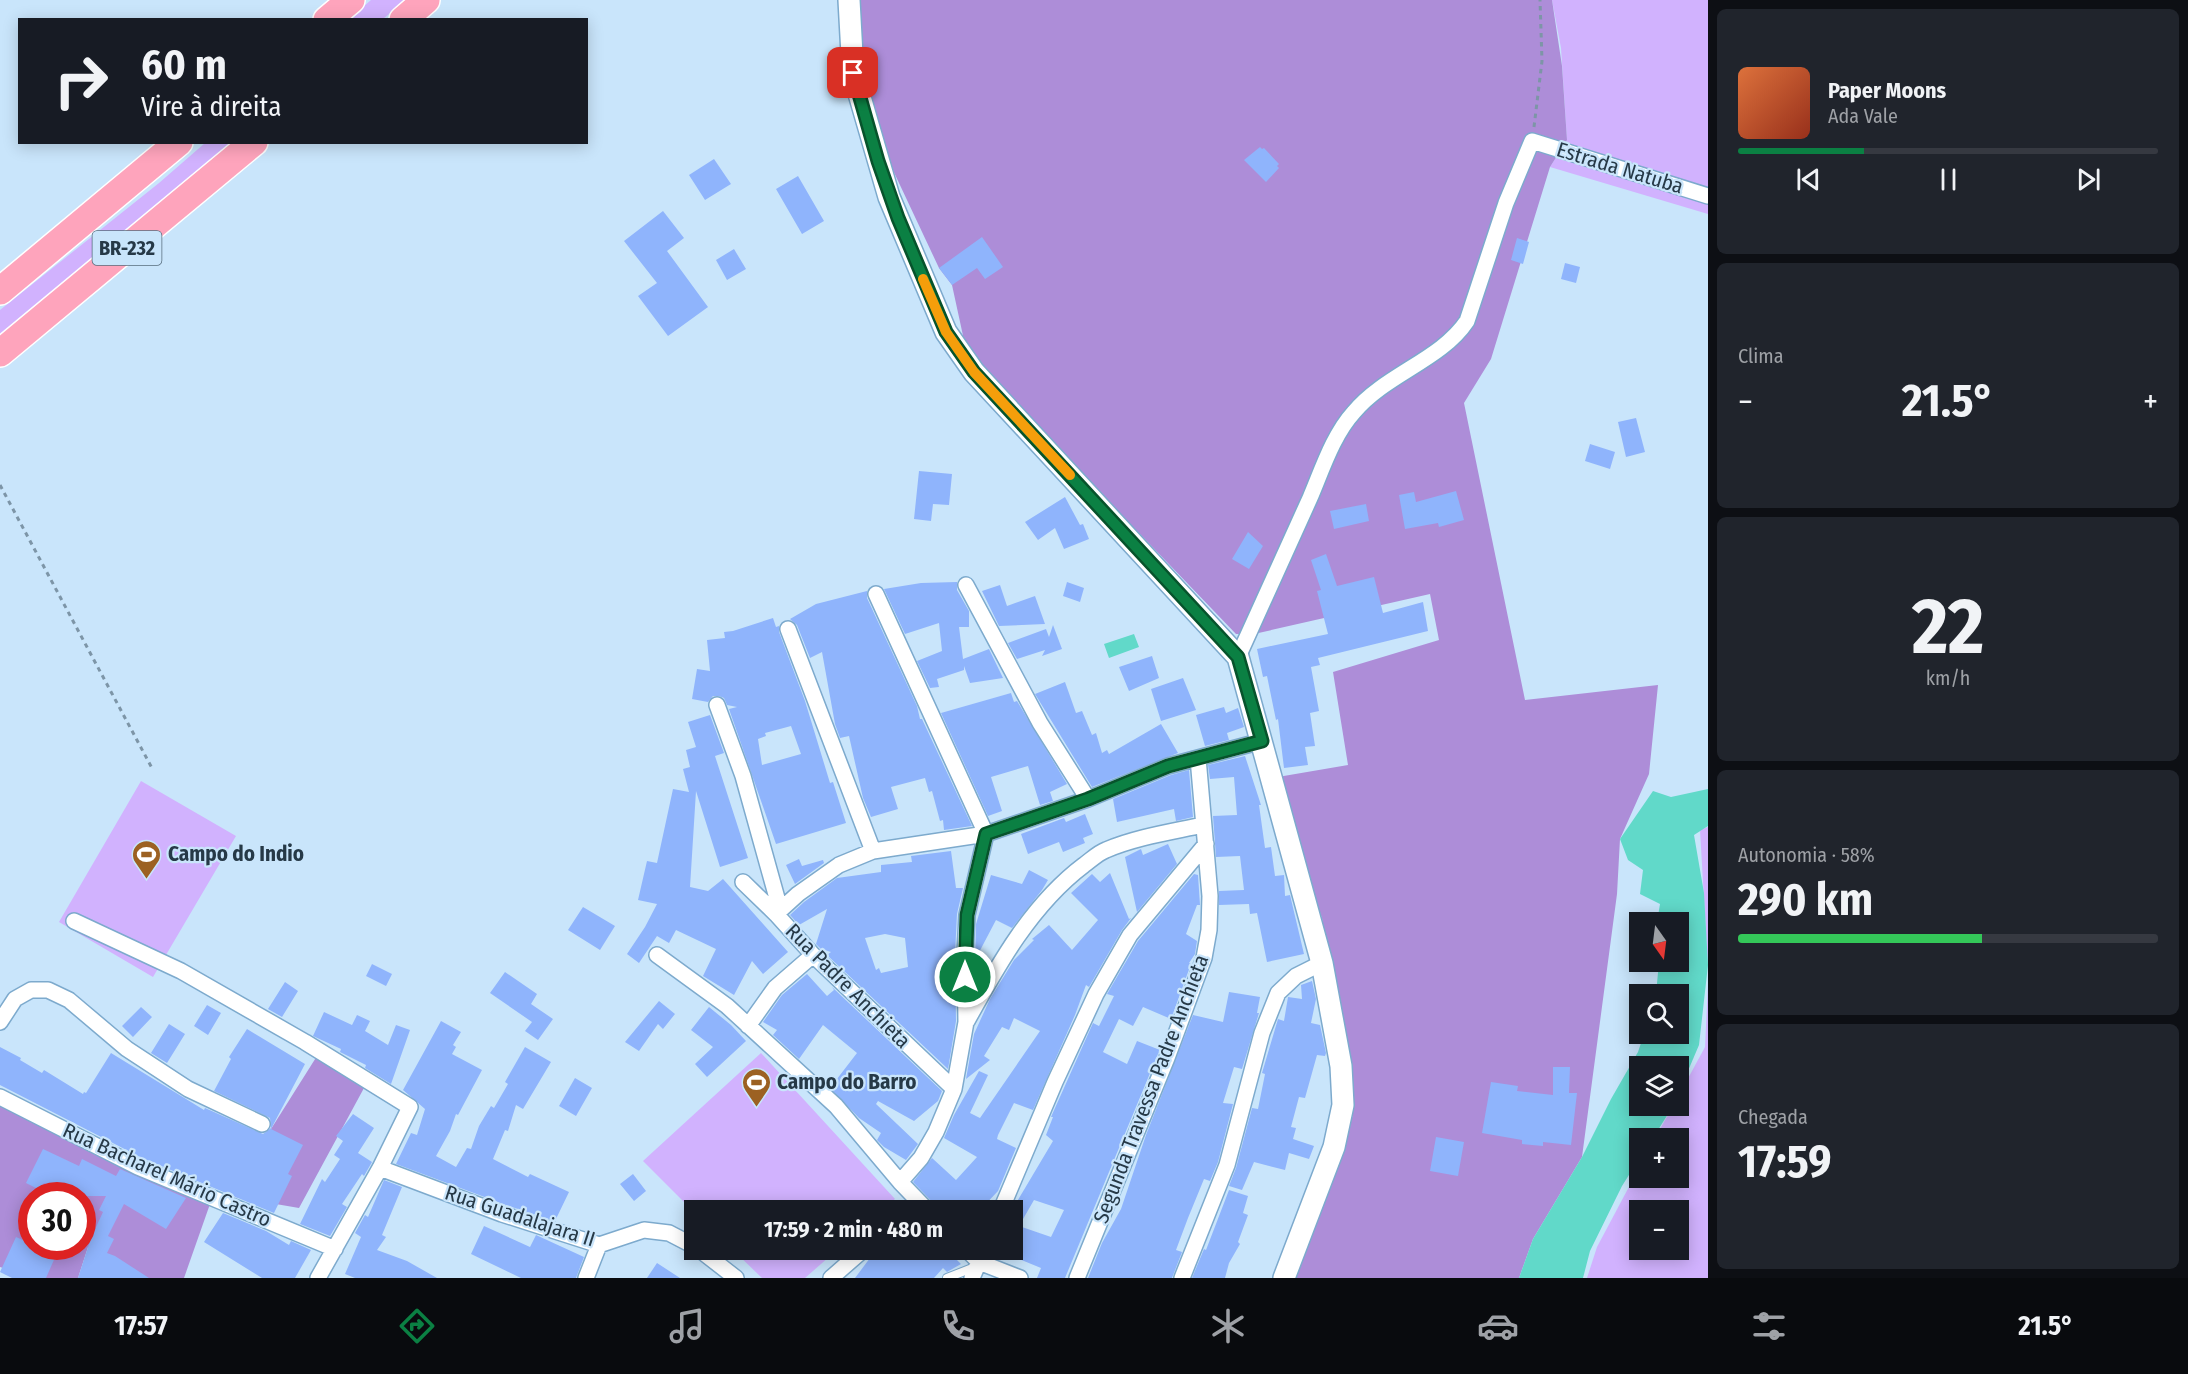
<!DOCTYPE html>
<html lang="pt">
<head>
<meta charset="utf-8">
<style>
  body { margin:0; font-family:"Fira Sans Condensed",sans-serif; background:#20242c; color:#f1f3f6; height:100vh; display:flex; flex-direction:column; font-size:22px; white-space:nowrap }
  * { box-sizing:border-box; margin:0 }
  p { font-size:20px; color:#9ea1a6 }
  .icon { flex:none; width:33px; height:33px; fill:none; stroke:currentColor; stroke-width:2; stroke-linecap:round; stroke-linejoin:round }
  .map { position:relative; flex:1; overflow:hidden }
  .details { display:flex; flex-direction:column; gap:9px; padding:9px; background:#0d0f14; width:480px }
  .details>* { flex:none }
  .guide { position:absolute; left:18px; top:18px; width:570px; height:126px; border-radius:0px; box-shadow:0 3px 15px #0003; background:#171b24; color:#f1f3f6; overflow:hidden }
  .needle { width:39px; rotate:166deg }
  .controls { position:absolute; left:1629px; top:912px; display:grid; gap:12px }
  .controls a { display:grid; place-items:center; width:60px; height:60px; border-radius:0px; background:#171b24; box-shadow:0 3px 15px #0003; font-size:30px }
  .speed { position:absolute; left:18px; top:1182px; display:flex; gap:12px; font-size:30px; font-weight:700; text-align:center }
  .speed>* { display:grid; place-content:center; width:78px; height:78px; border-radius:50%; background:#171b24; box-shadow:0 3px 15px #0003; line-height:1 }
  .speed .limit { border:9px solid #d22; background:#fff; color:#111 }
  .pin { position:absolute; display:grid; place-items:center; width:51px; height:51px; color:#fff; margin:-26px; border-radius:12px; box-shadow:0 3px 9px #0006 }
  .me { position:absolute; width:66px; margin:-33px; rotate:0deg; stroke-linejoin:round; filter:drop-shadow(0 0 4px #0008) }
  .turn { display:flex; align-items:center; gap:21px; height:126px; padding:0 24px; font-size:27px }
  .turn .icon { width:78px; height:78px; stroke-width:2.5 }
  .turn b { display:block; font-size:42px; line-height:51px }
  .big { font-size:45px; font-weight:700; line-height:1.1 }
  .details .tile { flex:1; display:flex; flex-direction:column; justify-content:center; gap:9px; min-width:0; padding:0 21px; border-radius:9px; background:#20242c }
  .details .dial { align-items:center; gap:0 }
  .dial b { font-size:78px; line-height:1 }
  .song { display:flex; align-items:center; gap:18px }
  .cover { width:72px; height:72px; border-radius:9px; background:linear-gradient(135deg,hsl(20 70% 55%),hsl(10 70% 35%)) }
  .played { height:6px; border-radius:3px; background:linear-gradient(90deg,#0b8043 30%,#363941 30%) }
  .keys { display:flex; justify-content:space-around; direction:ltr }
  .heat { display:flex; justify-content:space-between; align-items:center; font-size:33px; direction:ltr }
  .charge { height:9px; border-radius:4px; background:linear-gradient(90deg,#34c759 58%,#363941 0) }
  .trip { position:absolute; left:684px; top:1200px; width:339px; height:60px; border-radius:0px; background:#171b24; box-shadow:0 3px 15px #0003; font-weight:700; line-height:60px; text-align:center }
  .tab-bar { display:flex; height:96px; justify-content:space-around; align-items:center; background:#090b0e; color:#9ea1a6 }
  .tab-bar .icon { width:42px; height:42px }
  .tab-bar .active { color:#0b8043 }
  .tab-bar b { font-size:27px; color:#f1f3f6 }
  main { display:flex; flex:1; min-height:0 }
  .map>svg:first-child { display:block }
  .green { fill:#d1b2fe; fill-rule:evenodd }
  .forest { fill:#ad8dd8; fill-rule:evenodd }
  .water { fill:#61d9c9 }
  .building { fill:#8fb4fc; fill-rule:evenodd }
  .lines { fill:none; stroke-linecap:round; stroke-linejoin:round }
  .lane-casing { stroke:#7daacd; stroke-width:10 }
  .street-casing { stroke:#7daacd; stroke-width:18 }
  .secondary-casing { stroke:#7daacd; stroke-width:24 }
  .highway-casing { stroke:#fff; stroke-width:30 }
  .path { stroke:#7d95a7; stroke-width:3; stroke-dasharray:4.5 4.5; stroke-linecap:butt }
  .lane { stroke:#fff; stroke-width:8 }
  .street { stroke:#fff; stroke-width:15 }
  .secondary { stroke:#fff; stroke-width:21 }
  .highway { stroke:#fea4bc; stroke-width:27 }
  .route-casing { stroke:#07532c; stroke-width:15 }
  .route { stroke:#0b8043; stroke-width:10 }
  .slow { stroke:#f59e0b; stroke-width:10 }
  .labels { text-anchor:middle; stroke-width:4.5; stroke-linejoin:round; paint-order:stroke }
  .shield { fill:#c9e5fb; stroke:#576d7d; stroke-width:1.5 }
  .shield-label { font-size:20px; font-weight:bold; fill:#263947 }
  .street-label { font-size:21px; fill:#263947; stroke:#c9e5fb }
  .poi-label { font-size:21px; font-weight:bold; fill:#263947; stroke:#c9e5fb; text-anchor:start }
</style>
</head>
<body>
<main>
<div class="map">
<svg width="1708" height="1278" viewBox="0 0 1708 1278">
  <rect width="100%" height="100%" fill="#c9e5fb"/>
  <path class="green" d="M371,0H406L383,19L348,20Z
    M1552,0H1708V214L1550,167L1567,140L1561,48Z
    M205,143H235L0,338V310L159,183Z
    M141,781L236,836L153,977L59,922Z
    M1708,827V969L1700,830Z
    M1708,983V1278H1587L1597,1247L1639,1168L1640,1178H1678V1138H1655L1673,1106H1678L1679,1095L1705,1047ZM1640,1210H1678V1250H1640Z
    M761,1053L895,1199L882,1210L694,1212L643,1161Z
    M733,1250H837L805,1278H762Z"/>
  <path class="forest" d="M857,0H1552L1562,66L1567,140L1550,167L1491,359L1464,403L1525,700L1658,685L1649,774L1620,839L1617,894L1582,1157L1533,1239L1519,1278H1294L1353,1115L1322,918L1272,778L1348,765L1333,672L1439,640L1430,594L1254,634H1236L967,354L952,285L939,268L875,132L855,25Z
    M317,1056L364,1088L299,1208L235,1197L271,1129Z
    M0,1104L210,1204L184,1278H115L88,1247L78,1278H33L0,1267ZM32,1196H82V1246H32Z"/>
  <path class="water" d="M1134,634L1139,647L1109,658L1104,644Z
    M1708,789V826L1694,835L1704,893L1708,965L1699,1045L1679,1092L1678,1066H1640V1106H1673L1653,1138H1640L1639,1159L1622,1186L1590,1251L1583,1278H1519L1533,1239L1582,1157L1611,1099L1638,1052L1644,1034H1678V994H1656L1659,962H1678V922H1657L1660,904L1640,894L1643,870L1628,860L1620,839L1653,791L1671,797Z"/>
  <path class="building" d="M1260,147L1262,149L1264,148L1279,164L1277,166L1279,168L1266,182L1244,160Z
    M714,159L731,184L705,200L689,175Z
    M798,176L824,221L802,234L776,189Z
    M663,211L684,238L667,251L708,307L668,336L638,296L657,283L624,241Z
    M982,237L1003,267L985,279L977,268L952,285L939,268Z
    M1517,238L1529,242L1523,264L1511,260Z
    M734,249L746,269L727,280L716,260Z
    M1565,263L1580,267L1576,283L1561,279Z
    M1636,418L1645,452L1626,457L1618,422Z
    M1590,444L1615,452L1610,469L1585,461Z
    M919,471L952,474L949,505L933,504L931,521L914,519Z
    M1456,491L1464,520L1439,527L1438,523L1405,529L1399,495L1414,492L1416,502Z
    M1065,497L1080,525L1083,524L1089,539L1064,549L1055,528L1038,540L1025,522Z
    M1366,504L1369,521L1334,529L1330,511Z
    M1248,532L1263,546L1249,569L1232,559Z
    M1326,554L1337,586L1374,577L1383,613L1423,602L1428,631L1318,658L1320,665L1311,667L1319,711L1310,713L1315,746L1305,747L1308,765L1284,768L1278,719L1276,720L1267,676L1263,677L1257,649L1328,634L1317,591L1321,590L1311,560Z
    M957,582V590L969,611V627H959L963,659L989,649L1003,678L970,683L964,666V670L937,679L939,687L930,688L917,661L942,651L939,623L905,634L884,589L921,583Z
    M1067,582L1084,588L1080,602L1063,596Z
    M1000,585L1007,606L1035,596L1045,624L999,626L982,591Z
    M867,591V598L917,706L920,719H922L972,826L944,830L943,820L940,821L932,791L929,792L925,778L891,787L898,809L871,817L863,798L849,736L840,738L835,724L822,652L810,658L797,625L790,619L816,604Z
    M773,618L776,627L779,626V632L805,701L830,783L833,782L846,823L776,844L729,709L737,707L727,705L724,698L719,696H713L708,702L692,699L697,669L710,671L707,640L725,638L724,632L733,631ZM791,726L801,754L762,765L758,739L766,736L765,733Z
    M1053,625L1062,649L1042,656L1045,650L1017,659L1008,643L1046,629L1049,637Z
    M1152,656L1159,678L1129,691L1119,667Z
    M1183,678L1196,710L1161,721L1151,689Z
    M1065,682L1076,713L1082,711L1092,735L1096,733L1102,753L1107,750L1109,754L1161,724L1178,753L1092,787L1035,694Z
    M1011,693L1014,702L1017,701L1067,784L1050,792L1053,801L1040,805L1028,766L991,777L1002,811L988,816L941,713Z
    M1224,707L1226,713L1238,708L1244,727L1227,733L1229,740L1205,746L1196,715Z
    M710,715L724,753L715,756L748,858L720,867L696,791L690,887L708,891L723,879L788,952L763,974L752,961L734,995L703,976L716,949L676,930L669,943L657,936L639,963L627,954L645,927L657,904L638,900L647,861L657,863L673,789L689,792L683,769L690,767L686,750L696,747L688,722Z
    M1245,756L1261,805H1259L1265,848L1271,847L1275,876L1284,875L1285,896L1290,895L1304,954L1267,962L1257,913L1250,914L1249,904L1219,905V891L1244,890L1240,856L1216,857L1213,816L1237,815L1234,777L1210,779L1208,765Z
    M1189,770L1193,817L1176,821L1174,809L1117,822L1113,799L1171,775Z
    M1085,814L1093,834L1083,838L1085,843L1063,852L1059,842L1028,854L1021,834L1064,818L1066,822Z
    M1168,844L1177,864L1137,912L1125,857L1141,849L1143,855Z
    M951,851L956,888H963L957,914L955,954L956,1021L948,1069L827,955L831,952L821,949L816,944L827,909L799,925L790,915L804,902L837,878L881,872V865L912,862L911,856ZM885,934L905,938L908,967L881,973L879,968L876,970L865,938Z
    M799,859L802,866L823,860L824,863L795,884L786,865Z
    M1029,870L1048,880L1042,890L1012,928L996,920L975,960L976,924L991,875L1022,884Z
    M1110,873L1129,919L1131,918L1122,930L1089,987L1086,985L1075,1015L1033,1110L1014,1103L998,1135L997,1139L1016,1148L998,1191L980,1210H940L913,1182L932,1158L956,1180L977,1157L944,1138L954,1115L979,1071L988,1075L970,1113L980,1118L1040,1031L1014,1018L1009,1030L1002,1027L984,1056L990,1060L966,1079L974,1034L990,999L1014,960L1034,940L1032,939L1049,925L1072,950L1098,920L1071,893L1092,874L1100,882Z
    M1194,874L1198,875L1200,905H1197L1186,934L1197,941L1195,954L1189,963L1191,964L1171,1019L1143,1007L1133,1026L1119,1019L1103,1052L1127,1064L1137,1041L1160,1050L1158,1054L1065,1278H1037L1041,1268L1012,1256V1210L1053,1141L1046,1135L1053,1117H1051L1093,1023L1099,1026L1114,996L1107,994L1138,941ZM1034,1200L1064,1210L1051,1237L1019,1226Z
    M583,907L615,926L600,950L568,930Z
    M372,964L392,974L386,986L366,976Z
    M505,972L537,994L531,1004L553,1019L538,1040L525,1031L532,1022L490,993Z
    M807,974L827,996L834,990L832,987L942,1091L938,1101L914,1121L878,1101L876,1104L918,1144L906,1160L884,1147L877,1140L881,1133L859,1118L830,1088L857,1053L823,1025L799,1059L773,1035L777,1030L763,1022L782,995Z
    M1312,981L1316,999L1311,1023L1320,1025L1326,1053L1325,1056L1317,1055L1305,1098L1299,1097L1291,1127L1296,1128L1293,1139L1314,1146L1309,1159L1289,1153L1285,1170L1254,1162L1242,1190L1229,1186L1236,1168L1252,1108L1258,1109L1265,1074L1262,1073L1278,1019L1284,1021L1288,997L1302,999L1301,985Z
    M285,982L298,991L282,1017L268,1009Z
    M1229,992L1260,997L1257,1013H1259L1242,1069L1234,1067L1223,1103L1233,1104L1218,1162L1210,1181L1204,1179L1188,1218L1176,1250L1182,1252L1172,1278H1088L1102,1243L1121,1209L1146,1135L1193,1015L1223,1022Z
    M659,1001L675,1014L663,1029L658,1024L639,1051L625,1042Z
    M207,1005L221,1013L208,1035L194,1026Z
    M141,1007L152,1017L133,1037L122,1026Z
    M709,1007L731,1025L746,1041L707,1077L695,1064L713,1047L691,1030Z
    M324,1012L352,1025L357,1015L370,1021L365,1031L388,1045L396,1025L410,1030L391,1084L365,1068L366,1065L340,1052L341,1049L313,1036Z
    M441,1021L461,1032L453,1045L456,1047L452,1054L482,1070L458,1115L456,1114L450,1131L436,1156L456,1167L467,1148L471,1149L479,1126L491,1106L494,1108L508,1084L505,1082L525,1047L551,1062L523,1109L516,1105L508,1131L505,1130L493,1159L528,1177L530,1174L569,1192L555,1221L506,1205L396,1164L411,1133L417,1135L425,1109L403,1090Z
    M169,1024L185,1034L167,1063L151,1053Z
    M247,1029L305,1064L271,1129L303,1145L288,1174L292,1176L274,1213L142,1158L0,1085V1047L21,1058L20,1060L42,1073L44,1070L83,1094L84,1092L86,1093L111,1053L204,1110L205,1108L263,1134L271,1128L270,1118L214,1091L231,1059L229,1057Z
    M1553,1067H1570L1569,1093H1577L1571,1145L1543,1142V1146L1522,1144V1140L1482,1133L1491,1082L1518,1086L1517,1091L1553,1095Z
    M575,1078L592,1088L576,1116L559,1106Z
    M353,1114L374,1128L358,1153L372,1162L364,1176L362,1174L342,1204L347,1207L330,1236L300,1224L322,1179L325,1182L340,1159L334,1155L343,1141L336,1136Z
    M1436,1137L1464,1142L1458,1176L1430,1171Z
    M43,1149L79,1166L82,1159L116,1176L120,1169L186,1198L166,1229L124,1204L108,1236L114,1239L107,1253L115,1256L149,1278H78L91,1238L103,1212L99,1210L106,1196H69L44,1183L40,1190L26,1183Z
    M633,1174L646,1191L634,1201L620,1184Z
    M384,1180L402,1187L382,1235L386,1237L377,1250L407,1261L437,1278H355L345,1274L361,1237L355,1233L365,1215L368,1217Z
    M1229,1190L1248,1196L1243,1213L1248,1215L1238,1242L1240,1244L1229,1263L1225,1278H1192L1204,1249L1206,1250Z
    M223,1213L266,1231L289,1245L291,1241L311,1250L295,1278H262L204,1242Z
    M484,1226L530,1247L536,1235L584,1257L576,1278H521L471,1254Z
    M16,1237L32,1244V1246H60L46,1278H12L0,1272Z
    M881,1250H947L961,1264L947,1272L943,1268L934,1278H855L873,1254L875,1256Z
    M657,1263L680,1278H647Z"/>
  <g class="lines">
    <defs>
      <path id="lane" d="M947,1278L975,1267"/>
      <path id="street" d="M966,585L1040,723L1088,799
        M876,594L986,834L967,915L965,954L966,1022L954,1089L936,1132L921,1158L900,1182
        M788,629L873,851
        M1238,657C1262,604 1286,551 1310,498C1322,470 1333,435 1354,412C1386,374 1441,360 1467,321L1506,203L1532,141L1708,196
        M717,705L743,776L780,909
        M743,882L776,914L813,955L954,1089
        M776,914L798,894L839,865L873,851L986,834L1088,799L1168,766L1262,741
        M74,921L181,971L305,1042L410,1107L380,1168L318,1278
        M657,955L727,1006L836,1106L900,1182L927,1210
        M967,1021C998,965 1031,905 1084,865C1091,860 1098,853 1106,850C1137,837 1171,832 1203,825
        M0,1022L15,999L31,990H48L69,1000L127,1049L188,1089L262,1124
        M748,1026L775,988L813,955
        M0,1097L138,1167L335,1249
        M380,1168L502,1214L599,1245L644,1230L669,1233L694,1246
        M1001,1210L1055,1082L1096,994L1130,935L1206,844
        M700,1250L736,1278
        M967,1250L979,1262L1020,1278
        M586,1278L599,1245
        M831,1278L863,1250
        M972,1278L984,1250
        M1077,1278L1167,1058L1204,958L1209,930L1210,896L1198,758
        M1182,1278L1227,1165L1262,1033L1278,993L1296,976L1322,963"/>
      <path id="secondary" d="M849,0L853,73L889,197L946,332L974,372L1238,657L1322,963L1341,1066L1343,1105L1334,1147L1284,1278"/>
      <path id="highway" d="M327,20L351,0
        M403,20L426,0
        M0,291L179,142
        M0,353L254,142"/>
    </defs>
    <use href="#lane" class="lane-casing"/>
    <use href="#street" class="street-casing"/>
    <use href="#secondary" class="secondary-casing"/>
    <use href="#highway" class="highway-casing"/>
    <path class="path" d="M1534,127L1542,61L1540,0
      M0,485L153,770"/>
    <use href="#lane" class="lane"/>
    <use href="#street" class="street"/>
    <use href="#secondary" class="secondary"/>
    <use href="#highway" class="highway"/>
  </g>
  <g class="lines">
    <defs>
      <path id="route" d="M853,73L878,161L898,218L946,332L974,372L1238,657L1262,741L1168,766L1088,799L986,834L967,915L965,977"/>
    </defs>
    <use href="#route" class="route-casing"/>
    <use href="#route" class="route"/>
    <path class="slow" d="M923,279L946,332L974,372L1070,475"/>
  </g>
  <defs>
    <symbol id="stadium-pin" viewBox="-11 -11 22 30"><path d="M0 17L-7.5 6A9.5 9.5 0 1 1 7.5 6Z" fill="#9c6122" stroke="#c9e5fb"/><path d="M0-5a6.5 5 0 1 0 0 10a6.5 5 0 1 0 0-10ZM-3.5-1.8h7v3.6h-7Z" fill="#fff"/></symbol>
  </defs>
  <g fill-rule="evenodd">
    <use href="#stadium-pin" x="130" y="838" width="33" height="45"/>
    <use href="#stadium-pin" x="740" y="1066" width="33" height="45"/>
  </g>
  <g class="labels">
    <rect class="shield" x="92.5" y="231" width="69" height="34" rx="4.5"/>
    <g class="shield-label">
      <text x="127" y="255">BR-232</text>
    </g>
    <g class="street-label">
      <text transform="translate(1620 168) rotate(17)" y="7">Estrada Natuba</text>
      <text transform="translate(848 986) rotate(45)" y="7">Rua Padre Anchieta</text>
      <text transform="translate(1151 1089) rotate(-69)" y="7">Segunda Travessa Padre Anchieta</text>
      <text transform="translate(167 1175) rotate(24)" y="7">Rua Bacharel Mário Castro</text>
      <text transform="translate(520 1216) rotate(18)" y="7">Rua Guadalajara II</text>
    </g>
    <g class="poi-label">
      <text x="168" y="861">Campo do Indio</text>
      <text x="777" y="1089">Campo do Barro</text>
    </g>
  </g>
</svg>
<div class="controls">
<a><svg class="needle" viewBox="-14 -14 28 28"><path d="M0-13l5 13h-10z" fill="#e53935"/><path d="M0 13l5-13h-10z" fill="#9ea1a6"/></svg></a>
<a><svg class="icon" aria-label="search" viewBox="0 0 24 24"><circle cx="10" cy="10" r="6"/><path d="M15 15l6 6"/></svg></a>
<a><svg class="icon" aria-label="layers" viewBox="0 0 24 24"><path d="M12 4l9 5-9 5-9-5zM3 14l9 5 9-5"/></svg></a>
<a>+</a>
<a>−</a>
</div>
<div class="speed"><div class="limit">30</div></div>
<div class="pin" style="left:853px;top:73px;background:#d93025"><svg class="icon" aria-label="arrive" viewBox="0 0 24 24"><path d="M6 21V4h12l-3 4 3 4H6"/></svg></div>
<svg class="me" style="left:965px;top:977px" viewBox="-20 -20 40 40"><circle r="17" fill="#0b8043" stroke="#fff" stroke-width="3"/><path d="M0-11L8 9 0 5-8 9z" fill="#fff"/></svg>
<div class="trip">17:59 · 2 min · 480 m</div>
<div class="guide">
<div class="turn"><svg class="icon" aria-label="right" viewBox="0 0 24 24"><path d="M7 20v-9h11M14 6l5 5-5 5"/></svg><div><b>60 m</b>Vire à direita</div></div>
</div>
</div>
<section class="details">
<div class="tile">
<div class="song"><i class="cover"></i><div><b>Paper Moons</b><p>Ada Vale</p></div></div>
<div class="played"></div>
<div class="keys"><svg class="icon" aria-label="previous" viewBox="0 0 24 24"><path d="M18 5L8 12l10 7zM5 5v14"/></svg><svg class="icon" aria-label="pause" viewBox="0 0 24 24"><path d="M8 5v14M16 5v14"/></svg><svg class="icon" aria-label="next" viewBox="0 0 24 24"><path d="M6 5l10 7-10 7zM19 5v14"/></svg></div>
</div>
<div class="tile"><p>Clima</p>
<div class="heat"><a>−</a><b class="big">21.5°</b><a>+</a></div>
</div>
<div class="tile dial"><b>22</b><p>km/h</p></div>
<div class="tile"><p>Autonomia · 58%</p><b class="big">290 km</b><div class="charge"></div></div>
<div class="tile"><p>Chegada</p><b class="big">17:59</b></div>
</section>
</main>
<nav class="tab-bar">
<b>17:57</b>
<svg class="icon active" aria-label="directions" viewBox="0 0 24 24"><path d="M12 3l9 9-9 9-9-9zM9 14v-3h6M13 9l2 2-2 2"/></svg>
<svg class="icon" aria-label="music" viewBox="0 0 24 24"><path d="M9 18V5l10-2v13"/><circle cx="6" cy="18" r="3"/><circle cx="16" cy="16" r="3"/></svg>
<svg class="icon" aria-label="phone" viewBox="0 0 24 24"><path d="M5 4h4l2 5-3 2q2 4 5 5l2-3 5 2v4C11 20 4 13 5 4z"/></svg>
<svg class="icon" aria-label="climate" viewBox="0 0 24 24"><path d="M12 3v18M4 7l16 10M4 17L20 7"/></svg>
<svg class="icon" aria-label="car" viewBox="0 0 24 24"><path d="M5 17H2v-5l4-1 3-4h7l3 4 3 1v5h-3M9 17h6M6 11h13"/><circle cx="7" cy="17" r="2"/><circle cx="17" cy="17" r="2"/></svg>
<svg class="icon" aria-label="filters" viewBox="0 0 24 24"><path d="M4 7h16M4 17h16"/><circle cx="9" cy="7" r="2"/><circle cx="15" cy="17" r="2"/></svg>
<b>21.5°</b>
</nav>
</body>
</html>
